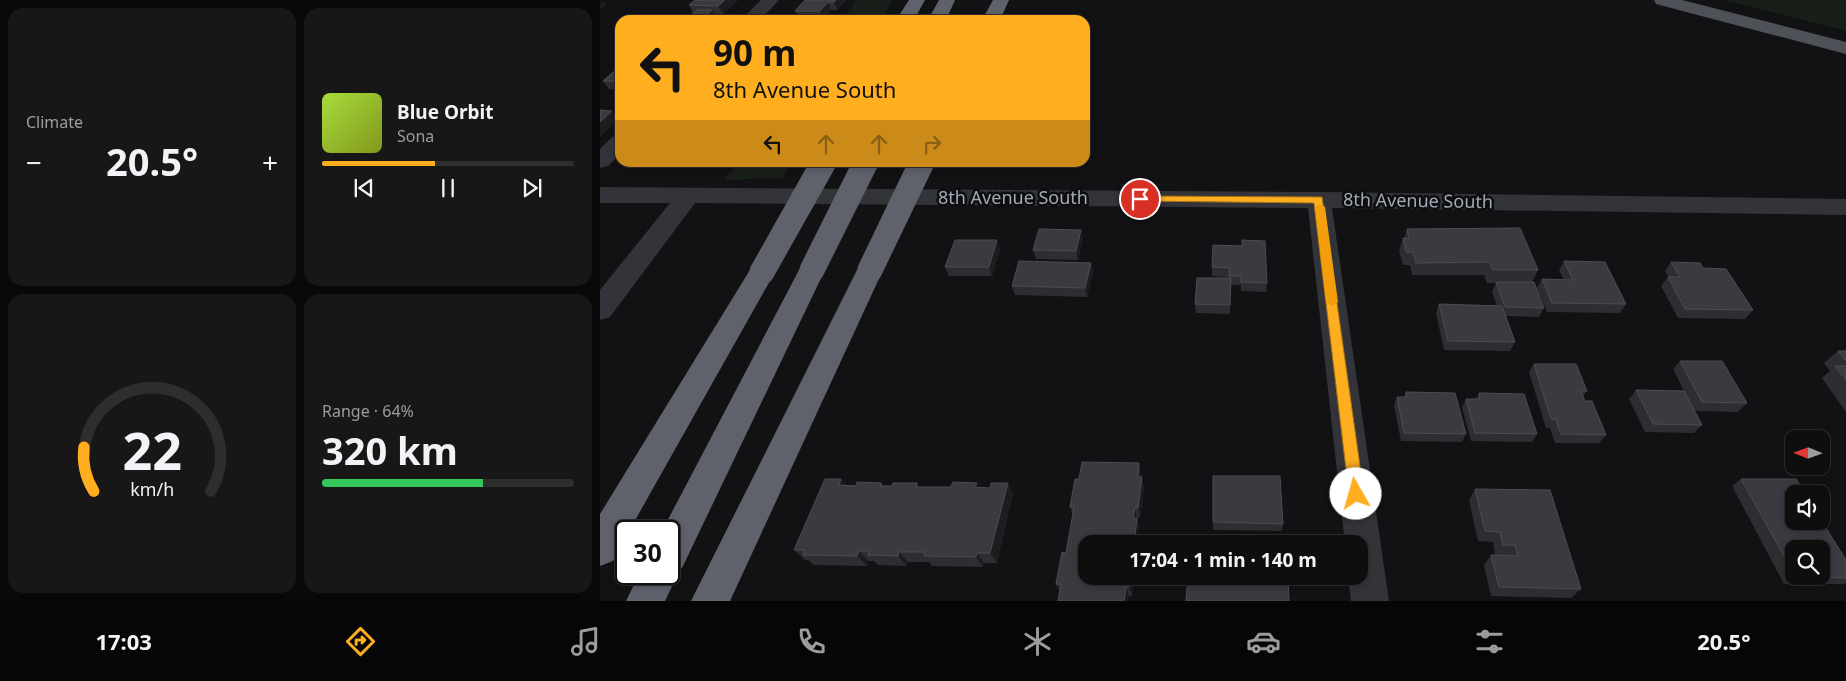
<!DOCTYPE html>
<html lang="en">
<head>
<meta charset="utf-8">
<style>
  body { margin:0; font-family:"Noto Sans",sans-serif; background:#171718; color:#f1f3f6; height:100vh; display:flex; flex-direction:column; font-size:19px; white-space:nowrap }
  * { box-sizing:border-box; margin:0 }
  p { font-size:16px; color:#9b9c9e }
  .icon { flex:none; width:28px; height:28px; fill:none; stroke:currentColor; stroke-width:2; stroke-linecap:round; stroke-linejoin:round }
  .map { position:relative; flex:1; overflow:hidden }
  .side { display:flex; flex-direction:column; gap:8px; padding:8px; background:#080808; width:600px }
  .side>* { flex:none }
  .banner { position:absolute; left:15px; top:15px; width:475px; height:152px; border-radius:15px; box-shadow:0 2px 8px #0003,0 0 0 1px #2e2e2f; background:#ffae1f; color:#111; overflow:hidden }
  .needle { width:32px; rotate:271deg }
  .fabs { position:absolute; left:1185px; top:430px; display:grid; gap:10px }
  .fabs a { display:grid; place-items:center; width:45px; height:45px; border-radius:10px; background:#0e0e0f; box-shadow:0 2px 8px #0003,0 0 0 1px #2e2e2f; font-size:25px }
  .speed { position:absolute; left:15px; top:520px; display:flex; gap:10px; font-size:25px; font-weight:700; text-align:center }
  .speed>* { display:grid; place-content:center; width:65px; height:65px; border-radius:50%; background:#0e0e0f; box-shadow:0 2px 8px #0003,0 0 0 1px #2e2e2f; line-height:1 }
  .speed .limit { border:2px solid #111; border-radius:8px; background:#fff; color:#111 }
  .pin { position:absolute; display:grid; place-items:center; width:42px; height:42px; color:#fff; margin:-21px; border:2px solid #fff; border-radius:50%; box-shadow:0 1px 5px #0007 }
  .me { position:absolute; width:55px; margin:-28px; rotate:353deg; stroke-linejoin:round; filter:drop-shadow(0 0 4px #0008) }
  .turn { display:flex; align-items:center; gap:18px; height:105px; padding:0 15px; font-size:22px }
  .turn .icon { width:65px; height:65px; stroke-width:2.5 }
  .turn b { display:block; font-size:35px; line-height:42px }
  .lanes { display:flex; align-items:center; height:48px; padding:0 15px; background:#0003; justify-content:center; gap:25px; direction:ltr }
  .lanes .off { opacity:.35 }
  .big { font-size:38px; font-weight:700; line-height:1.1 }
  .side .tile { flex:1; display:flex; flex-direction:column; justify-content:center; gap:8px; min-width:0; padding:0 18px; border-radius:15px; background:#171718 }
  .side .dial { align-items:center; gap:0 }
  .dial svg { height:130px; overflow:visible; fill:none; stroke:#2e2e2f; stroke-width:7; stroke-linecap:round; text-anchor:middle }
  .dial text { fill:#f1f3f6; stroke:none }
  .song { display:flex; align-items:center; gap:15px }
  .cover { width:60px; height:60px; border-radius:8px; background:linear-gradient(135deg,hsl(80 70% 55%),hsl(70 70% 35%)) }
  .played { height:5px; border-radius:2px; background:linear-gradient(90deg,#ffae1f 45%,#2e2e2f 45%) }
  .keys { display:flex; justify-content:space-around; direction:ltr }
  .heat { display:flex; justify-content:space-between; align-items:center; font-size:28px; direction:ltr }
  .charge { height:8px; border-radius:4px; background:linear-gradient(90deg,#34c759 64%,#2e2e2f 0) }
  .side .tiles { flex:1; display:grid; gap:8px; grid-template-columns:repeat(2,1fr) }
  .trip { position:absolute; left:478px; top:535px; width:290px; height:50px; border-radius:15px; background:#0e0e0f; box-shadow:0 2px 8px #0003,0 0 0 1px #2e2e2f; font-weight:700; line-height:50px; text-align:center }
  .dock { display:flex; height:80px; justify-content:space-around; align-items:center; background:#060606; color:#9b9c9e }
  .dock .icon { width:35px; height:35px }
  .dock .on { color:#ffae1f }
  .dock b { font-size:22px; color:#f1f3f6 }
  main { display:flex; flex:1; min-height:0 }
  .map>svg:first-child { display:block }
  .green { fill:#181f19 }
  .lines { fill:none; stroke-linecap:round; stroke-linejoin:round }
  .minor { fill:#333439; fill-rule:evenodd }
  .major { fill:#4f5159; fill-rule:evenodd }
  .highway { fill:#5f626b; fill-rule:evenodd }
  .highway-bridge { stroke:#5f626b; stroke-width:25 }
  .wall { fill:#2e2e32; fill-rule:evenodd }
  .shaded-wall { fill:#1d1d20 }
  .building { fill:#3a3b40; stroke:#4a4d53 }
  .route { fill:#ffae1f; stroke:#a67114 }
  .slow { fill:#f59e0b }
  .labels { text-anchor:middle; stroke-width:5; stroke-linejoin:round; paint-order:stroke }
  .street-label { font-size:18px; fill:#a2a9b6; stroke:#0d0d0f }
</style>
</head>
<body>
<main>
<section class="side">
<div class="tiles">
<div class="tile"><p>Climate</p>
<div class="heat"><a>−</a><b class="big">20.5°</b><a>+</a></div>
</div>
<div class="tile">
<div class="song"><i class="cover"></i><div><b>Blue Orbit</b><p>Sona</p></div></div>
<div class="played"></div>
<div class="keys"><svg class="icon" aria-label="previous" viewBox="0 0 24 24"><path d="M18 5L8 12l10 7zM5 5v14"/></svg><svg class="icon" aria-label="pause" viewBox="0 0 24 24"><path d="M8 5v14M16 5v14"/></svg><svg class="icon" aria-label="next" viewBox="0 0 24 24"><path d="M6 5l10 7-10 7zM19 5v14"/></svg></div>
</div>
<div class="tile dial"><svg viewBox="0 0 100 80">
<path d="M14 69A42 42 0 1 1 86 69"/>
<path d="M14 69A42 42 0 0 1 8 42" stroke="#ffae1f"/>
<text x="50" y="56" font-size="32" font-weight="700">22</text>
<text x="50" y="72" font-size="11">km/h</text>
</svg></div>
<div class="tile"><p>Range · 64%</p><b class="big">320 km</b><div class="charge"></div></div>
</div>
</section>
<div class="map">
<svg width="1246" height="601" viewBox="0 0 1246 601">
  <rect width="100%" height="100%" fill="#121214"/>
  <path class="green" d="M256,0H293L281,20H242Z
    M1123,0H1246V31Z
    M137,163V162L192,163L182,178L124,180Z"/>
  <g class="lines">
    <path class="minor" d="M161,0H179L160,20H141Z
      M20,135V154L8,166L0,168V149L12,137Z
      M0,187L719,192L1246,199V215L732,208L789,601H751L748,576H759V544H745L708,208L95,203L10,317L0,320V290L70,203H0Z"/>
    <path class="major" d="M1054,0H1082L1246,42V54L1056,4Z"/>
    <path class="highway" d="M309,0H325L314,20H296Z
      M339,0H355L346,20H328Z
      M393,0H409L400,20H382Z
      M212,261L221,263L225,270L82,568L76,570L78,574L65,601H26L39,574H69V531H62L199,270L203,263Z
      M270,261L279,263L283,270L130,601H91L257,270L261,263Z
      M162,263L171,265L175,272L29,531H26V537L13,561L0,566V514L153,265Z"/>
    <path class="highway-bridge" d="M212,270L266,162
      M270,270L322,162
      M162,272L224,162"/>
  </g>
  <path class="wall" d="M138,0L123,14H114L117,18L115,20H70L90,16L93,13L89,5Z
    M205,0H246L237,10H231L224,19H199L195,11Z
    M20,66V90L9,89L3,81Z
    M62,162H129L126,165L62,164Z
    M807,229L938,270L932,282L944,308L939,317L906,316L915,342L910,351L844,350L836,313L839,304L897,306L892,291L896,283H887L884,275H812L810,265H803L799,251L803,238H804Z
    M481,230L483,239L478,260L436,259L433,250Z
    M642,246L667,283L666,292L641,291V285H631L630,314L596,313L595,304L629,278V277L612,276V267Z
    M400,249L392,276H349L345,267Z
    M964,261L1026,304L1020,313L947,312L937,288L942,279L964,280L959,270Z
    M1071,262L1103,268L1153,310L1145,319L1078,318L1061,286L1068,277L1065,271Z
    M491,263L493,272L487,297L415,295L412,286Z
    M1238,351H1246V412L1222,378L1230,371L1224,363Z
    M1080,361L1147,403L1138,412L1095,411L1102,425L1094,433L1045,432L1029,399L1036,390L1084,391L1073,369Z
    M934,364L987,391L983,396L985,401L1006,435L999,443H955L950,428H946L929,372Z
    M806,392L866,434L862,442L801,441L794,405L797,397H804Z
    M879,393L937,434L932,442L871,441L862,407L866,399H876Z
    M542,475L541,477L544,488L540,518H537L539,528L486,576H534L532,596L460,591L456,584L466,553L473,515L470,507Z
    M613,476L683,524L682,531L613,530Z
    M1141,479L1246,560V583L1244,584H1184L1132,486ZM1194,549L1221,576H1194Z
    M281,483L284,486H292L317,483L319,487L390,488L408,483L413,494L397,563H384L383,567L332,566L329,562H308L306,566L278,565L274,561H269L267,566L214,565L208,560H205L194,550L247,485L256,486Z
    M875,489L981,589L971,598L891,596L884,565L891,555L907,556V555H895L893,542L878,541L869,500Z"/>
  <path class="shaded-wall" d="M125,0H138L123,14L118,6Z
    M236,0H246L237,10L234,2Z
    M4,1L7,5L0,10V4Z
    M228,2L231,10L224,19L220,11Z
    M112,10L117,18L115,20H101Z
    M12,111L19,119L0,137V122Z
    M481,230L483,239L478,260L476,251Z
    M397,240L400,249L392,276L389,267Z
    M491,263L493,272L487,297L485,288Z
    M539,463L542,475L540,488L538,477Z
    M542,477L544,488L540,518L538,508Z
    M241,479L251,490L239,485Z
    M408,483L413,494L397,563L390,553Z
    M535,508L539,528L537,544H534L533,518Z
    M259,551L269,561L267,566L257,556Z
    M299,552L308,562L306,566L298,556Z
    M377,553L384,563L383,567L376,557Z
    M530,576H534L532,596L529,587Z
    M526,587L529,596L528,601H524Z"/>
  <path class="building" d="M95,0H125L118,6L89,5Z
    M205,0H236L234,2H228L220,11H195Z
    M97,10H112L101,20H70L75,16H90Z
    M20,66V81H3Z
    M0,110L12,111L0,122Z
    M920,228L938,270H893L889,262L816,263L813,252H806L803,238L809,239L807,229Z
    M439,229L481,230L476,251L433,250Z
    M355,240H397L389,267H345Z
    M642,240L665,241L667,283L641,282V276H629L630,268L612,267L613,245L642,246Z
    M419,261L491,263L485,288L412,286Z
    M964,261L1005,262L1026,304L952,303L942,279L973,280Z
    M1071,262L1100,263L1103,268L1126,269L1153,310L1085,309L1068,277H1080Z
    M597,278H631L630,305L595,304Z
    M896,282H934L944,308L905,307Z
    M839,304L902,306L915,342L848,341Z
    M1238,351H1246V361Z
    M1080,361H1122L1147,403L1102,402Z
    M934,364H976L987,391H981L985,401H992L1006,435L961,434L956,420L951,419Z
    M1235,366H1246V380Z
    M1036,390L1084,391L1102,425L1053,424Z
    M806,392L855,393L866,434L804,433L797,397H806Z
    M879,393L924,394L937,434L875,433L866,399H880Z
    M482,462L539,463L538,477H542L538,508H535L533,518H537L534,544H486V576H530L529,587H526L524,601H458L461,584H456L462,552L466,553L474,507H470L475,479H479Z
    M613,476H680L683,524L613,522Z
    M225,479H241L239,485L256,486L257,482L281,483L280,486H292L293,483H317L316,487H351L353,482L377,483L375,487L390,488L391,483H408L390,553H377L376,557L324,556L325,552H299L298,556L268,555L269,551H259L257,556L203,555L205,550H194Z
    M1141,479H1196L1205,494H1194V521H1221V520L1246,560V578L1195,577V576H1221V549H1194V574Z
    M875,489L950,490L981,589L899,587L891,555L918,556L915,545H903L900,532L885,531Z
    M589,542L668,544H589Z
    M588,576H688L689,601H586Z"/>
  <path class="route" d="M540,196L722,197L764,494L761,498L756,500L751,498L749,494L714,203L536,201V197Z"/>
  <path class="slow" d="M720,204L725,207L738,302L732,306L726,302L715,207Z"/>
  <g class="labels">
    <g class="street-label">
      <text x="413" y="204">8th Avenue South</text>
      <text transform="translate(818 201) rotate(1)" y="6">8th Avenue South</text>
    </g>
  </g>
</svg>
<div class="fabs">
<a><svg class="needle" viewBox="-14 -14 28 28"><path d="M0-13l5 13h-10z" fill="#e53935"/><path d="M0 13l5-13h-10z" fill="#9b9c9e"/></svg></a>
<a><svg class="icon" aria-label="sound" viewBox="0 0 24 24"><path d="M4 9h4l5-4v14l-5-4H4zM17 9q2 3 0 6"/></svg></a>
<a><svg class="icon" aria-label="search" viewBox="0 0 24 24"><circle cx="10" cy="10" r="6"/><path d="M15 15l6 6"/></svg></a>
</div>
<div class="speed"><div class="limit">30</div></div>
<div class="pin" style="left:540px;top:199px;background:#d93025"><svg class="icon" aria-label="arrive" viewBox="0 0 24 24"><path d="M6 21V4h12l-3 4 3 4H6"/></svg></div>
<svg class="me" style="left:756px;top:494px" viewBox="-20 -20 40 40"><circle r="19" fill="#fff"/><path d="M0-13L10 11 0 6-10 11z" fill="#ffae1f"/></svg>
<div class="trip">17:04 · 1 min · 140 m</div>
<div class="banner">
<div class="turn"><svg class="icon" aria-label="left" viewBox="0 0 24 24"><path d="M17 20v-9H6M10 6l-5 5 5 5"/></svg><div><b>90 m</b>8th Avenue South</div></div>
<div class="lanes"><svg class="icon" aria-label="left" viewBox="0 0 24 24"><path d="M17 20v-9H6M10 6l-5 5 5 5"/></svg><svg class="icon off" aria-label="ahead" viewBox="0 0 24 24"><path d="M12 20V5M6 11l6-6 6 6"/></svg><svg class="icon off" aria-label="ahead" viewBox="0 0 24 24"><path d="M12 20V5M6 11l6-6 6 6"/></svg><svg class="icon off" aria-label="right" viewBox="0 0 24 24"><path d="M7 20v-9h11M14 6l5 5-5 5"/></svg></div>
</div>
</div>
</main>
<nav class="dock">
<b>17:03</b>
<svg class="icon on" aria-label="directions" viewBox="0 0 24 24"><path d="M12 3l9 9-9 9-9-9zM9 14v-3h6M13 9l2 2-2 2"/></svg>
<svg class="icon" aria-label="music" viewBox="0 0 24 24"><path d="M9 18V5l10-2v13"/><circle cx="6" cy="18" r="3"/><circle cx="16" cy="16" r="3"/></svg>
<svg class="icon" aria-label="phone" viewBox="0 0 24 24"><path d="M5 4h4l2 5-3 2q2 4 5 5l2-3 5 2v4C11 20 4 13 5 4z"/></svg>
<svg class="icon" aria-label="climate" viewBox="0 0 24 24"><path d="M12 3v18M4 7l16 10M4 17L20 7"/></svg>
<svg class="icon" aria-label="car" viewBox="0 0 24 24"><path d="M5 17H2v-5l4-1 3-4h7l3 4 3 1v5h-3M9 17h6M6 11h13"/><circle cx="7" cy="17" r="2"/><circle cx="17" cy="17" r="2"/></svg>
<svg class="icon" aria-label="filters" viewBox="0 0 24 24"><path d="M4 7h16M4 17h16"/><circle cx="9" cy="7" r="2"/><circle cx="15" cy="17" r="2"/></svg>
<b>20.5°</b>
</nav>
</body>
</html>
